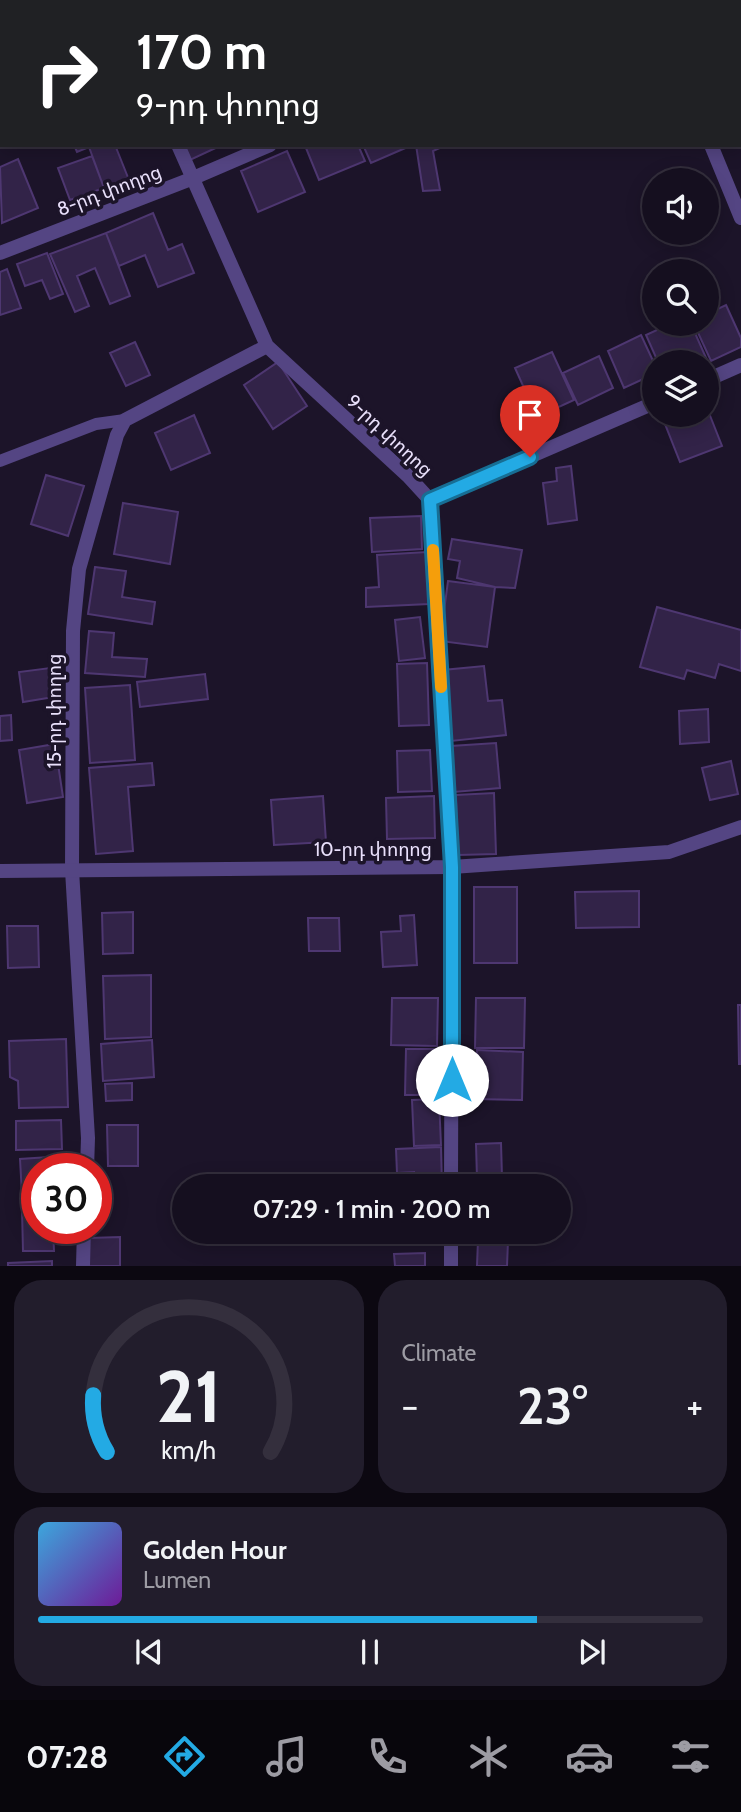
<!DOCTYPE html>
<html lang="en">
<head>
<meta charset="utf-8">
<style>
  body { margin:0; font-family:Cabin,"Noto Sans Armenian",sans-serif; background:#221d2c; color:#f1f3f6; height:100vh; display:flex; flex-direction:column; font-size:26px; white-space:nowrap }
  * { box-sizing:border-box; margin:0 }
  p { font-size:23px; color:#9d9ca4 }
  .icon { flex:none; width:38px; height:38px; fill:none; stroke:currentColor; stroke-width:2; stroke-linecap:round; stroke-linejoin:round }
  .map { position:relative; height:1266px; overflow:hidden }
  .sheet { display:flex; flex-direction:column; gap:14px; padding:14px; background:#0c0811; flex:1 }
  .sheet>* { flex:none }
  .hud { position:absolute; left:0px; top:0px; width:742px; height:147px; box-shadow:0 4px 18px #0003,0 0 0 2px #342f3d; background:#202124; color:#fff; overflow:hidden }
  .fabs { position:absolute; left:642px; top:168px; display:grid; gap:14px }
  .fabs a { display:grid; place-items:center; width:77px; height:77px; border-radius:50%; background:#150f1f; box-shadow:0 4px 18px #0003,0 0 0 2px #342f3d; font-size:35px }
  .speed { position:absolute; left:21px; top:1153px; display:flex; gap:14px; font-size:35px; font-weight:700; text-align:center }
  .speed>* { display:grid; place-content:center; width:91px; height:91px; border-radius:50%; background:#150f1f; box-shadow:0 4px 18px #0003,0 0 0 2px #342f3d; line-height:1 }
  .speed .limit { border:10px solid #d22; background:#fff; color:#111 }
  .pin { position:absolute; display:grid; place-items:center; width:60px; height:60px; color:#fff; margin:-72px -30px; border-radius:50% 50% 50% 0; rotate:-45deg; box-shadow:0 0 7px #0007 }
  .pin .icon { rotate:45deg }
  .me { position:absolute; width:77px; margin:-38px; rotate:0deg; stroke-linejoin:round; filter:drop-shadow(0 0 5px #0008) }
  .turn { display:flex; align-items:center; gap:24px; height:147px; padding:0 21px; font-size:32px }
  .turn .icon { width:91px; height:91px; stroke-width:2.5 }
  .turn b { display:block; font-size:49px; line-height:60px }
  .big { font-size:52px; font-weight:600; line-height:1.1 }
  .sheet .card { flex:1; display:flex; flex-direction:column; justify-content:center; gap:10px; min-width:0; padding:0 24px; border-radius:28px; background:#221d2c }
  .sheet .dial { align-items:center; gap:0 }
  .dial svg { height:182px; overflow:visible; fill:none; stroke:#342f3d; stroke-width:7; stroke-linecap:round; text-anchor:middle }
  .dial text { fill:#f1f3f6; stroke:none }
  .song { display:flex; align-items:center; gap:21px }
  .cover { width:84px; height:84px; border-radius:10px; background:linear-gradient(135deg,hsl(200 70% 55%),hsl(280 70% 35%)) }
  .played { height:7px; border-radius:4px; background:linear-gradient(90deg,#23aae4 75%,#342f3d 75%) }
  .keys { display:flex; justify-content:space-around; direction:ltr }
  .heat { display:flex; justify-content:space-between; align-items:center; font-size:38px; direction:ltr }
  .sheet .tiles { flex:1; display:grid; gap:14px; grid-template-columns:1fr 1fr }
  .card:last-child { grid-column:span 2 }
  .trip { position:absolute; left:172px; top:1174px; width:399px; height:70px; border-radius:35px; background:#150f1f; box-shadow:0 4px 18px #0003,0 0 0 2px #342f3d; font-weight:600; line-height:70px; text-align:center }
  .menu { display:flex; height:112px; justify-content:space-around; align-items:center; background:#08060c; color:#9d9ca4 }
  .menu .icon { width:49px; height:49px }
  .menu .selected { color:#23aae4 }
  .menu b { font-size:32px; color:#f1f3f6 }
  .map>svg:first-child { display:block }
  .building { fill:#322348; stroke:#4e3771; stroke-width:2 }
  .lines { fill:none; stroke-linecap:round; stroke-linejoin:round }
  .service { stroke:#544583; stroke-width:12 }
  .minor { stroke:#544583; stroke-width:14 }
  .tertiary { stroke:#544583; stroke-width:14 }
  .route-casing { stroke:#176e94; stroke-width:18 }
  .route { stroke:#23aae4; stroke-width:12 }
  .slow { stroke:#f59e0b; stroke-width:12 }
  .labels { text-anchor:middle; stroke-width:7; stroke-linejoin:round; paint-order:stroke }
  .street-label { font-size:19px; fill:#e9e0fb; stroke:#1c1429 }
</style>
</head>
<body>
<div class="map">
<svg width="741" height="1266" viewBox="0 0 741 1266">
  <rect width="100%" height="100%" fill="#1c1429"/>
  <path class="building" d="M74,145H115L129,180L104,188L89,147L77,152Z
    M183,145H222L190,160Z
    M314,145H358L365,161L319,180L306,148Z
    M363,145H410V146L371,163Z
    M416,145H446L433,151L440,190L423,191Z
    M287,151L305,192L258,212L241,171Z
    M92,156L104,188L70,200L58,168Z
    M18,159L38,208L2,223L0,167Z
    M153,213L168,250L182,244L194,273L158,287L145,255L119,266L106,233Z
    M106,233L130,296L110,304L95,268L77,276L89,306L75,312L50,254Z
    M47,253L63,294L50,299L42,280L25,286L17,264Z
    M7,269L21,308L0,315V272Z
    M726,305L741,338V347L711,361L694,324H707V314Z
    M670,324H691L707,360L658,362L646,335Z
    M641,335L654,363V374L624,388L608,351Z
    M135,342L150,375L126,386L110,353Z
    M552,352L574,400L537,417L515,368Z
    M599,356L613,388L578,405L563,373Z
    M278,362L307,406L273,429L244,385Z
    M707,408L722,446L680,462L665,424L690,415H707Z
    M194,415L210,453L171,470L155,433Z
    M571,466L577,520L548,524L543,483L557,481L556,468Z
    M46,475L84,486L68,536L31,524Z
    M123,503L178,512L170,564L114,554Z
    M421,516L422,549L372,552L370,518Z
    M452,539L522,550L515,588L495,587L457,578L460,561L448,559Z
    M427,552L429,604L366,607V588L379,587L377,555Z
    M95,567L126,571L122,597L155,602L152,624L88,614Z
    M448,581L495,587L487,647L440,641Z
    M657,607L741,630V671L719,664L715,678L687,670L684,679L640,667Z
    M420,617L425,658L399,661L395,620Z
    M89,631L114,633L112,657L147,659L145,677L85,673Z
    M427,663L429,725L399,726L397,664Z
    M484,666L488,701L502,700L506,735L451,741L443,670Z
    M50,668L54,697L23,702L19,672Z
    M205,674L208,699L140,707L137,682Z
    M130,685L135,760L90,763L85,688Z
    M708,709L709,742L680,744L679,711Z
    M11,715L12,740L0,741V716Z
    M496,743L500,788L454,792L451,746Z
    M55,744L63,797L27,803L19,750Z
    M430,750L432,791L398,792L397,751Z
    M731,761L738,794L710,800L702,768Z
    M152,763L154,785L128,787L133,851L96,854L89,768Z
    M494,793L496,854L458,855L456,795Z
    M323,796L326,842L274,845L271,800Z
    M434,796L435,838L387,839L386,798Z
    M474,887H517V963H474Z
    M639,891V927L576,928L575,892Z
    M133,912V953L103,954L102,913Z
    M414,915L417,965L383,967L381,932L401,931L400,916Z
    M308,918H339L340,951H309Z
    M7,926H38L39,967L8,968Z
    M151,975V1037L105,1039L103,976Z
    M392,998H438L437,1046L391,1045Z
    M476,998H525L524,1048H475Z
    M738,1005H741V1064H739Z
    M66,1039L68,1107L19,1108L18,1081L10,1077L9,1041Z
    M152,1040L154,1077L103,1081L101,1044Z
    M406,1049H438V1095H405Z
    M477,1050L523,1052L522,1100L475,1099Z
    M132,1083V1100L106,1101L105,1084Z
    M439,1099L441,1145L414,1146L412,1100Z
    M61,1120L62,1149L16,1150V1121Z
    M107,1125H138V1166H108Z
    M501,1143L502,1177L477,1178L476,1144Z
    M441,1147L442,1186H414V1172L397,1173L396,1149Z
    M64,1156L65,1169H37V1194L22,1195L20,1159Z
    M22,1210H37V1228H53L54,1251H23Z
    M418,1232H444V1240L419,1241Z
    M479,1232H506V1236H479Z
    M120,1237V1266H89V1238Z
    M478,1240L508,1241L507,1266H477Z
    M425,1253V1266H395L394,1254Z
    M52,1261V1266H8V1263Z"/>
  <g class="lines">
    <path class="service" d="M0,461L96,424L125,420"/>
    <path class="minor" d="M121,0L122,2
      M652,0L653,2
      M602,2L606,0
      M178,145L267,346L408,476L430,500L654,403
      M711,145L741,218
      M0,253L191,179L270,145
      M707,380L741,365
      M430,500L452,867L451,1186
      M87,1169L88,1138L72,870L73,631L79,569L117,435L125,420L267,346
      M83,1266L84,1228
      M451,1266V1232"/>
    <path class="tertiary" d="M0,871L452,867L669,852L741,827"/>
  </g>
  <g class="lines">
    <defs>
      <path id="route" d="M452,1080V867L430,500L530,457"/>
    </defs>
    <use href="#route" class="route-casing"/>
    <use href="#route" class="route"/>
    <path class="slow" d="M433,550L441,687"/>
  </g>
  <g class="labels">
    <g class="street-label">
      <text transform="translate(109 190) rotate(-21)" y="7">8-րդ փողոց</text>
      <text transform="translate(390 435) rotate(43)" y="7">9-րդ փողոց</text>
      <text transform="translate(54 711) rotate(-90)" y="7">15-րդ փողոց</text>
      <text x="373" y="856">10-րդ փողոց</text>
    </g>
  </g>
</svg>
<div class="fabs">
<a><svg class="icon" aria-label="sound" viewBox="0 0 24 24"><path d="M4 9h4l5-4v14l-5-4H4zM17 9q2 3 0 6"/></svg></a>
<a><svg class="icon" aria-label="search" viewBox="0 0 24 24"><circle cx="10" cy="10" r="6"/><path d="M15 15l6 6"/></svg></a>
<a><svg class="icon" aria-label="layers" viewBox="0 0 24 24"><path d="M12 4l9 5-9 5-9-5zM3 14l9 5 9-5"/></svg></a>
</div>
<div class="speed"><div class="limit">30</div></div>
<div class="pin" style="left:530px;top:457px;background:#d93025"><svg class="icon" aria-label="arrive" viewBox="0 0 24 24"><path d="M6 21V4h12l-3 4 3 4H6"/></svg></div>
<svg class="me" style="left:452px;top:1080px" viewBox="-20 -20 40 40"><circle r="19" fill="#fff"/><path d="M0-13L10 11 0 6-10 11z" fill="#23aae4"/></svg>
<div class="trip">07:29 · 1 min · 200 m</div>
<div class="hud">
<div class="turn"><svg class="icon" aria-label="right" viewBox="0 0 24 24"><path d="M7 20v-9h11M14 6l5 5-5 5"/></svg><div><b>170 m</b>9-րդ փողոց</div></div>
</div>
</div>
<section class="sheet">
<div class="tiles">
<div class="card dial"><svg viewBox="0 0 100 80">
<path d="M14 69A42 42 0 1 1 86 69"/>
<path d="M14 69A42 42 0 0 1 8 44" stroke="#23aae4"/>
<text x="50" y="56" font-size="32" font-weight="700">21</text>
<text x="50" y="72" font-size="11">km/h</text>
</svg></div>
<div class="card"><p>Climate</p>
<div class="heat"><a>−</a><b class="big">23°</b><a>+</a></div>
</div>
<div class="card">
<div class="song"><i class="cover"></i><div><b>Golden Hour</b><p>Lumen</p></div></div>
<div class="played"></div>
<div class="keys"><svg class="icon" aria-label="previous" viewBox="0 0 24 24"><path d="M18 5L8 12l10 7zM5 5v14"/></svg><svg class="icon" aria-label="pause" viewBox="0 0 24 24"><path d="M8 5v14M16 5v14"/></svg><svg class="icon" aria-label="next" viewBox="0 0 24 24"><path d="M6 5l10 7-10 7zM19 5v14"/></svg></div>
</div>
</div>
</section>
<nav class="menu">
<b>07:28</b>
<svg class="icon selected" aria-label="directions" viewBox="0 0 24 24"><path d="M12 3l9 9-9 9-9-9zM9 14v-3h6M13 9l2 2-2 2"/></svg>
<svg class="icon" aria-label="music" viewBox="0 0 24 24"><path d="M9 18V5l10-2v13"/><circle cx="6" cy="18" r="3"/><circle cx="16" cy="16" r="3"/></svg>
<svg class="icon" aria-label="phone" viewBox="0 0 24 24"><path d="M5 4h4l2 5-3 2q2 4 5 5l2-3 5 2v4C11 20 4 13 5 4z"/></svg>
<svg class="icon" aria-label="climate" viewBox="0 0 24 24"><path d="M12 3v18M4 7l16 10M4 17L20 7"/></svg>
<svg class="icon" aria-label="car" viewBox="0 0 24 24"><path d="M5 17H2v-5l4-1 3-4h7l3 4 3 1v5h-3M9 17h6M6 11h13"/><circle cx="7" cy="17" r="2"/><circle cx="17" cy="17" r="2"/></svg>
<svg class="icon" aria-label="filters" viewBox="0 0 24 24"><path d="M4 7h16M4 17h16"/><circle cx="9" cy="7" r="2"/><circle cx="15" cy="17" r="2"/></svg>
</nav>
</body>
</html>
